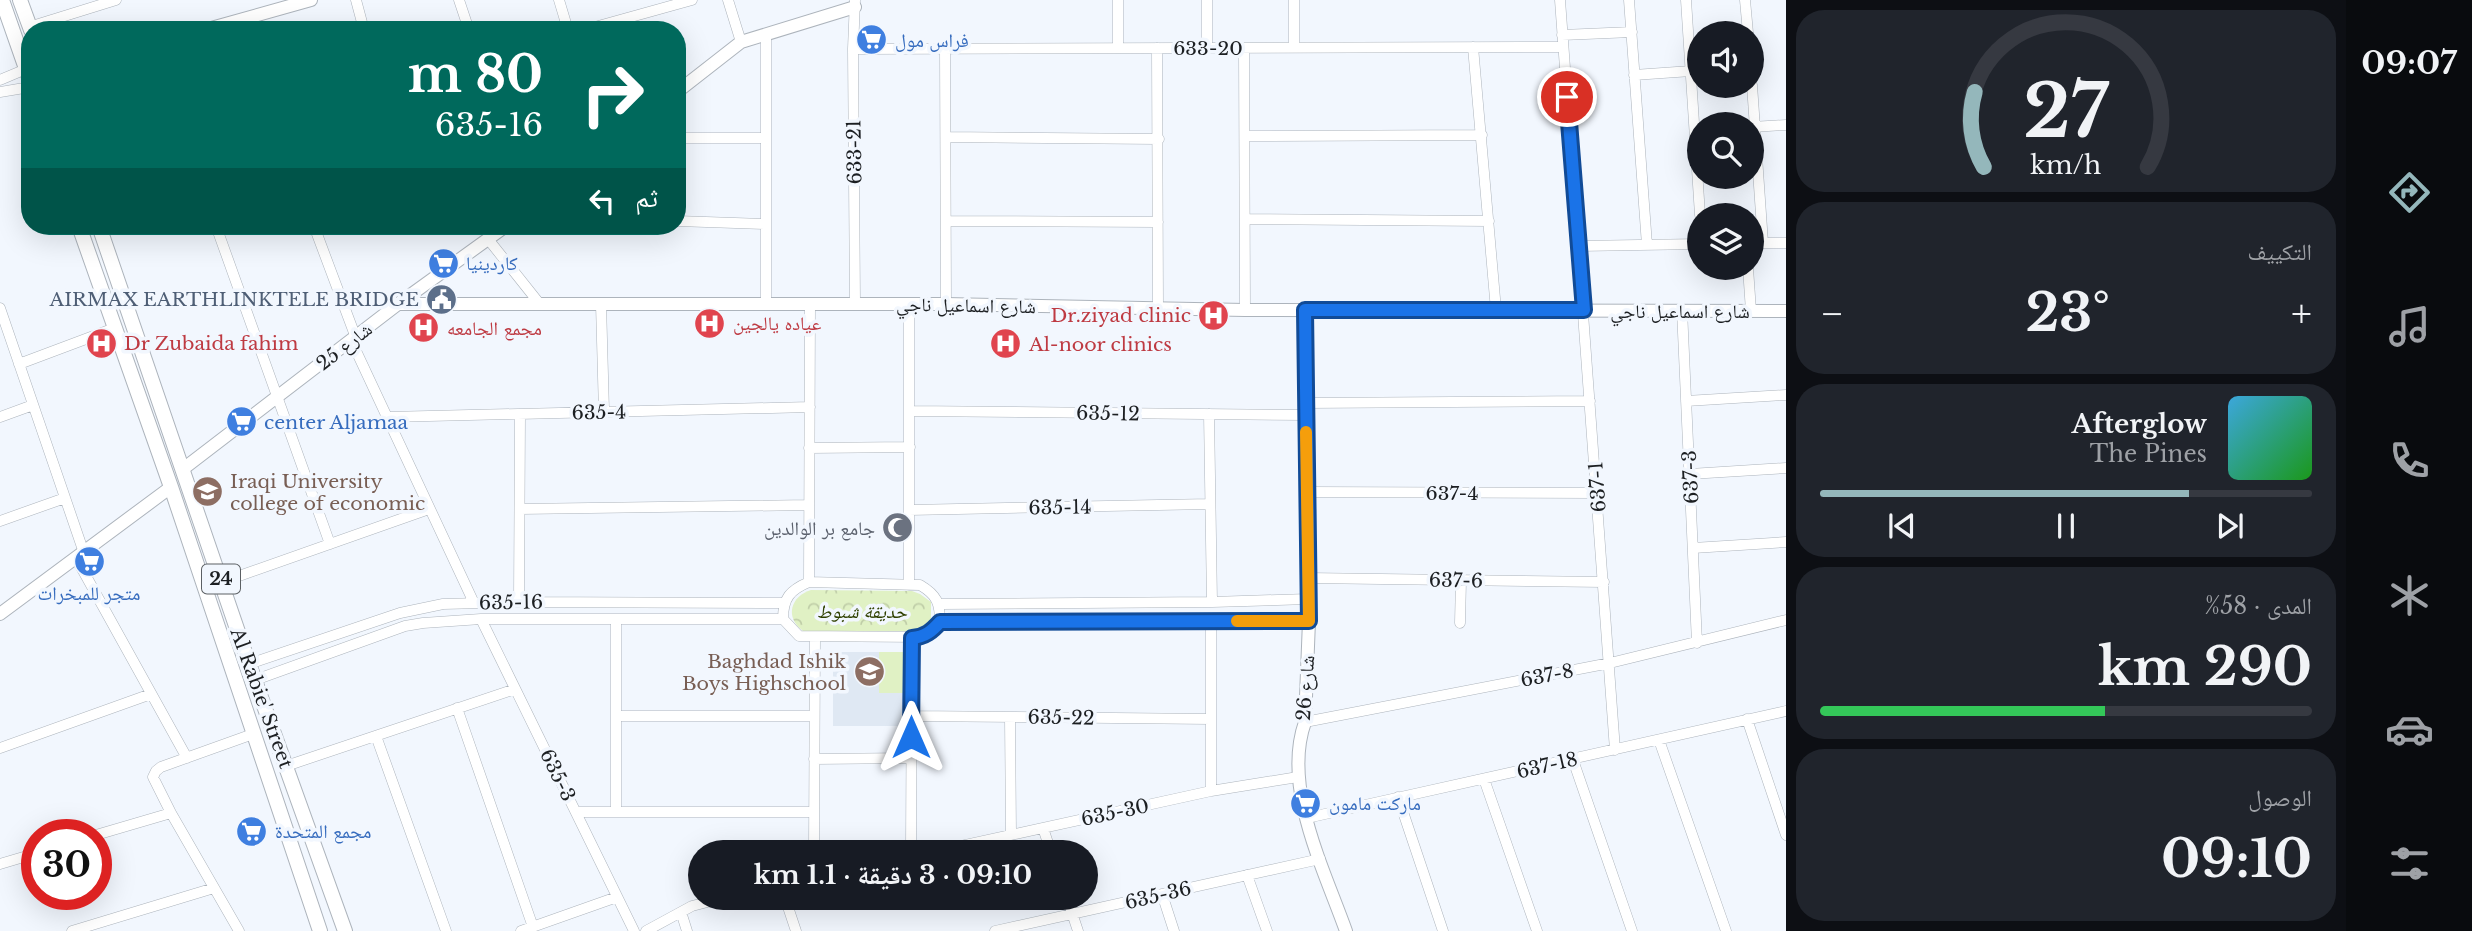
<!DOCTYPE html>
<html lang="ar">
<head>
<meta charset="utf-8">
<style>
  body { margin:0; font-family:"Libre Baskerville","Noto Naskh Arabic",serif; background:#20242c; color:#f1f3f6; direction:rtl; height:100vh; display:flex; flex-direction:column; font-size:26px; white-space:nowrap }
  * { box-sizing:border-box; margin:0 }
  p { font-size:23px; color:#9ea1a6 }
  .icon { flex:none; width:38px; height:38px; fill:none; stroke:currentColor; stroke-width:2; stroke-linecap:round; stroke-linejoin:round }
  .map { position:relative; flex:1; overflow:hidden; direction:ltr }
  .details { display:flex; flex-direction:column; gap:10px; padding:10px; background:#0d0f14; width:560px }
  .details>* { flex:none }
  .hud { position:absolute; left:21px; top:21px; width:665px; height:214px; border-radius:28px; box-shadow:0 7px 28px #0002; direction:rtl; background:#00695c; color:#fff; overflow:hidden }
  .controls { position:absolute; left:1687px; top:21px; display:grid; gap:14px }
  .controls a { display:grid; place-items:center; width:77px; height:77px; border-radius:50%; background:#171b24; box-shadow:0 7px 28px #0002; font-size:35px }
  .speed { position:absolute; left:21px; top:819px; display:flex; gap:14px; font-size:35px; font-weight:700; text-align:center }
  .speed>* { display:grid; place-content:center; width:91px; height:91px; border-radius:50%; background:#171b24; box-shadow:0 7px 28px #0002; line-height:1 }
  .speed .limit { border:10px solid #d22; background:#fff; color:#111 }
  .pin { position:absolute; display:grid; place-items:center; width:60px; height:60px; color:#fff; margin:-30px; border:4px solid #fff; border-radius:50%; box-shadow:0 2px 7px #0007 }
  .me { position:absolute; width:77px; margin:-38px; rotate:0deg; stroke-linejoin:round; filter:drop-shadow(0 0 5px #0008) }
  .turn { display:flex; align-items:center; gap:24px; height:147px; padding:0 28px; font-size:32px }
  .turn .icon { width:91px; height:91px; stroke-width:2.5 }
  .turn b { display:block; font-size:49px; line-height:60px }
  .then { display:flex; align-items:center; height:66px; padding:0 28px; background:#0003; gap:14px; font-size:26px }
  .big { font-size:52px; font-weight:700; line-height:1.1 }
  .details .card { flex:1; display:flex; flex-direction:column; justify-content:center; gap:10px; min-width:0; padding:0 24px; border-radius:28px; background:#20242c }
  .details .dial { align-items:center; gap:0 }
  .dial svg { height:182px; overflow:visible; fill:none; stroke:#363941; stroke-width:7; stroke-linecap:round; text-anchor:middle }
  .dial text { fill:#f1f3f6; stroke:none }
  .song { display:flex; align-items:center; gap:21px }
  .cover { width:84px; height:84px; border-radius:10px; background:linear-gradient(135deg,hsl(200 70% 55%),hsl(120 70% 35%)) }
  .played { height:7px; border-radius:4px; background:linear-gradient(90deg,#94b7bb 75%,#363941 75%) }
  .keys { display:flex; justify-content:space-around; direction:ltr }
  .heat { display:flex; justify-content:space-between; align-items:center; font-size:38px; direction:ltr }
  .charge { height:10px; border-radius:5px; background:linear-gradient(90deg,#34c759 58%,#363941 0) }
  .trip { position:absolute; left:688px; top:840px; width:410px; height:70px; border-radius:35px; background:#171b24; box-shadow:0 7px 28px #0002; font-weight:700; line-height:70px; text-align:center; direction:rtl }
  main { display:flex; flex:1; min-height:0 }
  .menu { display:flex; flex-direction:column; width:126px; justify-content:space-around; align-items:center; background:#090b0e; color:#9ea1a6 }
  .menu .icon { width:49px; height:49px }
  .menu .active { color:#94b7bb }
  .menu b { font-size:32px; color:#f1f3f6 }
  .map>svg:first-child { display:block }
  .built { fill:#dfe8f3 }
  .park { fill:url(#park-crowns) }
  .pitch { fill:#e0f1c4 }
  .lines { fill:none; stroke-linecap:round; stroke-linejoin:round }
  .minor-casing { stroke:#adb4bc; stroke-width:11 }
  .tertiary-casing { stroke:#adb4bc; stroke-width:14 }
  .primary-casing { stroke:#adb4bc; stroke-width:16 }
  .minor { stroke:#fff; stroke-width:10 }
  .tertiary { stroke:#fff; stroke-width:12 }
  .primary { stroke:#fff; stroke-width:14 }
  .route-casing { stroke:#114b97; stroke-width:18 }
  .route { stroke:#1a73e8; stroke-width:12 }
  .slow { stroke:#f59e0b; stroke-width:12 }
  .labels { text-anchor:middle; stroke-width:7; stroke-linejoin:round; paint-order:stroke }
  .shield { fill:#f2f7fe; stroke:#5c6064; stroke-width:2 }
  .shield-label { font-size:18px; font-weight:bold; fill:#1c1f22 }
  .shop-label { font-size:19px; fill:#366cbe; stroke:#f2f7fe; text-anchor:start }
  .street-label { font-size:19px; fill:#1c1f22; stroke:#f2f7fe }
  .service-label { font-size:19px; fill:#4e5e75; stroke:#f2f7fe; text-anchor:end }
  .health-label { font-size:19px; fill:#be3a42; stroke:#f2f7fe; text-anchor:start }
  .education-label { font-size:19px; fill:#785e54; stroke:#f2f7fe; text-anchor:start }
  .worship-label { font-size:19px; fill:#5b616d; stroke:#f2f7fe; text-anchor:end }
  .park-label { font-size:19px; font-style:italic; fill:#304100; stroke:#f2f7fe }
</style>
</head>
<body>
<main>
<nav class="menu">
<b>09:07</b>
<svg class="icon active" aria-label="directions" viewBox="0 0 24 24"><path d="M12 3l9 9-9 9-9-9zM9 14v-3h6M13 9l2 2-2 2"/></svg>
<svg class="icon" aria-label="music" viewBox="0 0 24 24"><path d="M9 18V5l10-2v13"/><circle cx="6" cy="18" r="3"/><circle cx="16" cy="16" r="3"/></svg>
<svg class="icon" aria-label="phone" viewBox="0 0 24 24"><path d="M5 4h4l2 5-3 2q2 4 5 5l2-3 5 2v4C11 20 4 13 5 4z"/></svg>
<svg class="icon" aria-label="climate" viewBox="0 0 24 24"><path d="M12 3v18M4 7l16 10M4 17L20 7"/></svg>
<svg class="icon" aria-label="car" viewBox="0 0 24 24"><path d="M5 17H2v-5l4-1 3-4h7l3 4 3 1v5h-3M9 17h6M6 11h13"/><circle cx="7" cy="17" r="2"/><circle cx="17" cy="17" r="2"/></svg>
<svg class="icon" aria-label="filters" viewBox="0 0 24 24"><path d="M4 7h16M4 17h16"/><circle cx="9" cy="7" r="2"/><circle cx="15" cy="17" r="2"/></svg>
</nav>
<section class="details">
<div class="card dial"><svg viewBox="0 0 100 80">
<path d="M14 69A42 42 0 1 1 86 69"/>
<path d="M14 69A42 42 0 0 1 10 36" stroke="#94b7bb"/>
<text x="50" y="56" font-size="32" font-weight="700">27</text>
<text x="50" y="72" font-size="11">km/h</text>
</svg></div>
<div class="card"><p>التكييف</p>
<div class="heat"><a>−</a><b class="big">23°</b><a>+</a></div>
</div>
<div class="card">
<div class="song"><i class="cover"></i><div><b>Afterglow</b><p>The Pines</p></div></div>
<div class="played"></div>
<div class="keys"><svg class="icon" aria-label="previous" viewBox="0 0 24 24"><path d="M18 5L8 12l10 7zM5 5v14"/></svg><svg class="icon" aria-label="pause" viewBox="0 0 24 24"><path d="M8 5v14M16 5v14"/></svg><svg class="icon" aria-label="next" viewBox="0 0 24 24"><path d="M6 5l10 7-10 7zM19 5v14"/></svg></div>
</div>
<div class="card"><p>المدى · 58%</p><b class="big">290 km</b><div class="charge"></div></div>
<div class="card"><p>الوصول</p><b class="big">09:10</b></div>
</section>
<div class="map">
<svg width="1786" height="931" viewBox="0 0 1786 931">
  <defs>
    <pattern id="park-crowns" width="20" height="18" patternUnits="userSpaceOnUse" patternTransform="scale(1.75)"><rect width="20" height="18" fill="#e0f1c4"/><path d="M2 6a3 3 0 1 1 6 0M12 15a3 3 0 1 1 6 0" fill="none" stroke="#c0cea8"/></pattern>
  </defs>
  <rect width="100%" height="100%" fill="#f2f7fe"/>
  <path class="built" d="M833,652H905L904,726H833Z"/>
  <path class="park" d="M811,590L912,591L920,594L931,602V621L922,629L914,631H803C784,617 791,596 811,590Z"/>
  <path class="pitch" d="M879,652H905L904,693H879Z"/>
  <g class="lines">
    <defs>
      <path id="minor" d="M356,0L364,30
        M459,0L469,30
        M559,0L568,30
        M728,0L741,42
        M1294,0V47
        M1560,0L1615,750
        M1629,0L1647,245
        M1686,0L1700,215
        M1745,0L1748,33
        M245,18L248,30
        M29,27L116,0
        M584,30L692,0
        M1562,35L1632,32
        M1473,47L1496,310
        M945,48L946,304
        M1118,48V0
        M1157,48L1158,308
        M1207,48V0
        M1244,48L1245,310
        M853,49L1563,47
        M1634,75L1691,71
        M0,80L26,69
        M1752,85L1763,243
        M0,92L30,87
        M1752,127L1786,125
        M1245,136L1482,135
        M947,137L1159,139
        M677,138H766
        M1246,219L1489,221
        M677,221L766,224
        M946,221L1158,222
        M216,226L330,544
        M314,226L356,338
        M218,230L233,226
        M488,239L539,303
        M1752,243H1786
        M1579,246L1699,244
        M1748,268L1751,311
        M601,304L604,412
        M766,304V35
        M855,304L853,49L855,0
        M0,308L84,553
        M1682,310L1697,643
        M351,340L474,603
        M19,364L115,328
        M1686,401L1786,395
        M1306,403L1590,401
        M910,411L1306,415
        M1209,414L1212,602
        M0,417L33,405
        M388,417L810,407
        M809,448L910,447
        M1690,474L1786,468
        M1307,492L1597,493
        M520,509L809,505
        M909,510L1210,504
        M0,521L65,498
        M1693,548L1786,542
        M76,558L187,758
        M1308,578L1604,582
        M222,582L429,509
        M809,582L920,585C937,595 940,603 940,622L932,631L920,637L799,636L783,619C783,598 790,590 809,582Z
        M809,582L810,304
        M909,585V304
        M519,602L520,414
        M940,604L1212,602L1308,599
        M481,619L634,931
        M616,619V812
        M940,622L1309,621
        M1460,623L1461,580
        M249,664L400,613L443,604L519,602L783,603
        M255,680L405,626L423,623L481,619H783
        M457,708L533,927
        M616,716H814
        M912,716L1211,719
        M1010,717L1011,835
        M1747,719L1786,835
        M1305,722L1610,663L1786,620
        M376,736L446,931
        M1659,740L1726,931
        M0,748L151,694
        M814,759L911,758
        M1573,760L1632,931
        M286,766L515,689
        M1484,779L1537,931
        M1211,791V620
        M1398,797L1443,931
        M577,812H814
        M1307,818L1786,711
        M1043,828L1051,852
        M96,835L171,813
        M814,852L815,638
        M911,852L912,638
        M933,852L1211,791L1298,777
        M0,864L37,853
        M1247,875L1267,931
        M1162,894L1174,931
        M785,898L796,931
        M1067,898L1078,931
        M681,912L687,931
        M72,931L214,888
        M239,931L171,813L153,777L156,771L161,767L253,734
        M521,931L617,897
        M646,931L692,906L723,898
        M995,931L1320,859"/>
      <path id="tertiary" d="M204,30L311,0
        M677,92L741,42L855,7
        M398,304H946L1245,310L1786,311
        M1305,310L1309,621L1305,722C1282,787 1324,869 1346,931
        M183,469L398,304L506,226
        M0,614L171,487"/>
      <path id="primary" d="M2,0L30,80
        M20,0L31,30
        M79,226L171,487L320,931
        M99,226L249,664L345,931"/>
    </defs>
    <use href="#minor" class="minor-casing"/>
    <use href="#tertiary" class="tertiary-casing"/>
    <use href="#primary" class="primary-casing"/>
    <use href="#minor" class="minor"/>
    <use href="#tertiary" class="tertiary"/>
    <use href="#primary" class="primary"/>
  </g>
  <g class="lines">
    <defs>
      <path id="route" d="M911,737L912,638C925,637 932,631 940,622L1309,621L1305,310H1584L1567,97"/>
    </defs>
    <use href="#route" class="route-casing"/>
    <use href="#route" class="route"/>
    <path class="slow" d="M1237,621H1309L1306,432"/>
  </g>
  <defs>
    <symbol id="supermarket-disc" viewBox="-11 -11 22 22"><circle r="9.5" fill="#3f7fe0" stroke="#f2f7fe"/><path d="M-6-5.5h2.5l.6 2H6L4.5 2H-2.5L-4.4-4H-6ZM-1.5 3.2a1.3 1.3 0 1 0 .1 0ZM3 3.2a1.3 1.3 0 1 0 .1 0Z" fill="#fff"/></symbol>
    <symbol id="civic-disc" viewBox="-11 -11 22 22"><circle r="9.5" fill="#5c6f8a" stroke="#f2f7fe"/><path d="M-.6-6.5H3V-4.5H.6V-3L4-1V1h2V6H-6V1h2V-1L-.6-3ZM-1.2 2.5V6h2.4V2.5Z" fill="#fff"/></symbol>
    <symbol id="hospital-disc" viewBox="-11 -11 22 22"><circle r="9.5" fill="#e0444e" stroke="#f2f7fe"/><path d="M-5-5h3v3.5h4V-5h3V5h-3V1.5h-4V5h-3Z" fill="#fff"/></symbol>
    <symbol id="university-disc" viewBox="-11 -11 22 22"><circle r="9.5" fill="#8d6e63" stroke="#f2f7fe"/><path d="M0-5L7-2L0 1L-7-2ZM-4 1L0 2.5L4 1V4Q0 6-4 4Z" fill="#fff"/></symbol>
    <symbol id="mosque-disc" viewBox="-11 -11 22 22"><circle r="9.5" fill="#6b7280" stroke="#f2f7fe"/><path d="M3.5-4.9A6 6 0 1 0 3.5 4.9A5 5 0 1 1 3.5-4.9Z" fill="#fff"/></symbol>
    <symbol id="school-disc" viewBox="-11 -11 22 22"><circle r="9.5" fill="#8d6e63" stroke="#f2f7fe"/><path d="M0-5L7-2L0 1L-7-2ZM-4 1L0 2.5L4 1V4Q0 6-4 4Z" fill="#fff"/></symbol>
  </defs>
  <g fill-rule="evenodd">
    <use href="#supermarket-disc" x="854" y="22" width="35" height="35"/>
    <use href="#supermarket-disc" x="426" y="246" width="35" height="35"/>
    <use href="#civic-disc" x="424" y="282" width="35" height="35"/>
    <use href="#hospital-disc" x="1196" y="298" width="35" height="35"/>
    <use href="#hospital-disc" x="692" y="306" width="35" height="35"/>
    <use href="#hospital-disc" x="406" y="310" width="35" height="35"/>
    <use href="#hospital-disc" x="84" y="326" width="35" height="35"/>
    <use href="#hospital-disc" x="988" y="326" width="35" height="35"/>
    <use href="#supermarket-disc" x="224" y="404" width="35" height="35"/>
    <use href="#university-disc" x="190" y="474" width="35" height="35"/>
    <use href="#mosque-disc" x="880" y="510" width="35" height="35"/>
    <use href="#supermarket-disc" x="72" y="544" width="35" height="35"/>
    <use href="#school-disc" x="852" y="654" width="35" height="35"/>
    <use href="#supermarket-disc" x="1288" y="786" width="35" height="35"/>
    <use href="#supermarket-disc" x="234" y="814" width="35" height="35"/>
  </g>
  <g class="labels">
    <rect class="shield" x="202" y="564.5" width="38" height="29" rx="5"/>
    <g class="shield-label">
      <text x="221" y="585">24</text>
    </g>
    <g class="shop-label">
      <text x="895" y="47">فراس مول</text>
      <text x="466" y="270">كاردينيا</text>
      <text x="264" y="429">center Aljamaa</text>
      <text x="89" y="600" text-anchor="middle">متجر للمبخرات</text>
      <text x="1329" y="810">ماركت مامون</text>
      <text x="275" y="838">مجمع المتحدة</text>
    </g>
    <g class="street-label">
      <text x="1208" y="55">633-20</text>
      <text transform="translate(854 152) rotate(-91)" y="7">633-21</text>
      <text transform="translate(966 305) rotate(1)" y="7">شارع اسماعيل ناجي</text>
      <text x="1680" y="318">شارع اسماعيل ناجي</text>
      <text transform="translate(344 346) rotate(-38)" y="7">شارع 25</text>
      <text transform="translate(599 412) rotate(-1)" y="7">635-4</text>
      <text transform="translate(1108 413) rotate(1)" y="7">635-12</text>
      <text transform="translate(1690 477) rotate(-93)" y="7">637-3</text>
      <text transform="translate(1597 487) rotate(-94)" y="7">637-1</text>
      <text x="1452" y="500">637-4</text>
      <text transform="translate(1060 507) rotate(-1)" y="7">635-14</text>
      <text transform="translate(1456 580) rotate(1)" y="7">637-6</text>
      <text transform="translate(511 602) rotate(-1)" y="7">635-16</text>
      <text transform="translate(1547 675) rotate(-11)" y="7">637-8</text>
      <text transform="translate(1305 688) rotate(-86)" y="7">شارع 26</text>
      <text transform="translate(262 698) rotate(70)" y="7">Al Rabie' Street</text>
      <text transform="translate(1061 717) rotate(1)" y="7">635-22</text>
      <text transform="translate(1547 765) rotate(-13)" y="7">637-18</text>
      <text transform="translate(558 775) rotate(64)" y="7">635-3</text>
      <text transform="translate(1115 812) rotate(-12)" y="7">635-30</text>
      <text transform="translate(1158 895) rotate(-13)" y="7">635-36</text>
    </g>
    <g class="service-label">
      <text x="419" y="306">AIRMAX EARTHLINKTELE BRIDGE</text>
    </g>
    <g class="health-label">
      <text x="1191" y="322" text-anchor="end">Dr.ziyad clinic</text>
      <text x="733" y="330">عياده يالجين</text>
      <text x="447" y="335">مجمع الجامعه</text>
      <text x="124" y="350">Dr Zubaida fahim</text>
      <text x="1029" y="351">Al-noor clinics</text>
    </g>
    <g class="education-label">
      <text x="230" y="488">Iraqi University<tspan x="230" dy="22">college of economic</tspan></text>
      <text x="846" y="668" text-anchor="end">Baghdad Ishik<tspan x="846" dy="22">Boys Highschool</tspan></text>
    </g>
    <g class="worship-label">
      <text x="875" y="535">جامع بر الوالدين</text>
    </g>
    <g class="park-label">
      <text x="862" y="618">حديقة شبوط</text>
    </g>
  </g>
</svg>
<div class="controls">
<a><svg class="icon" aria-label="sound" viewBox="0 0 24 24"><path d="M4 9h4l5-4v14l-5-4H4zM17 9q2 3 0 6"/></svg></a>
<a><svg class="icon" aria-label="search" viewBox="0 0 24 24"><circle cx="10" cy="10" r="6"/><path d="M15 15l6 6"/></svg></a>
<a><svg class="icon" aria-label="layers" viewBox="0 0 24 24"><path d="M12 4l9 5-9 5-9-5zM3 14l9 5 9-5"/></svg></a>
</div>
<div class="speed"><div class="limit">30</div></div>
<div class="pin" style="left:1567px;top:97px;background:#d93025"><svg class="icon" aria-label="arrive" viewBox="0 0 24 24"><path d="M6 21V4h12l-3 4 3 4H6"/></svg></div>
<svg class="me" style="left:911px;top:737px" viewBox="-20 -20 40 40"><path d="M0-17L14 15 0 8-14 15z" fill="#1a73e8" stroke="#fff" stroke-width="4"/></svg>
<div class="trip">09:10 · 3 دقيقة · 1.1 km</div>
<div class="hud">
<div class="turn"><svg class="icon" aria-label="right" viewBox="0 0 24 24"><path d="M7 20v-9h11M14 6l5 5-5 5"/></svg><div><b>80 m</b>635-16</div></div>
<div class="then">ثم<svg class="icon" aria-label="left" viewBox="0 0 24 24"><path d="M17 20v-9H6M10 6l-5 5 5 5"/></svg></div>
</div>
</div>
</main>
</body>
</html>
